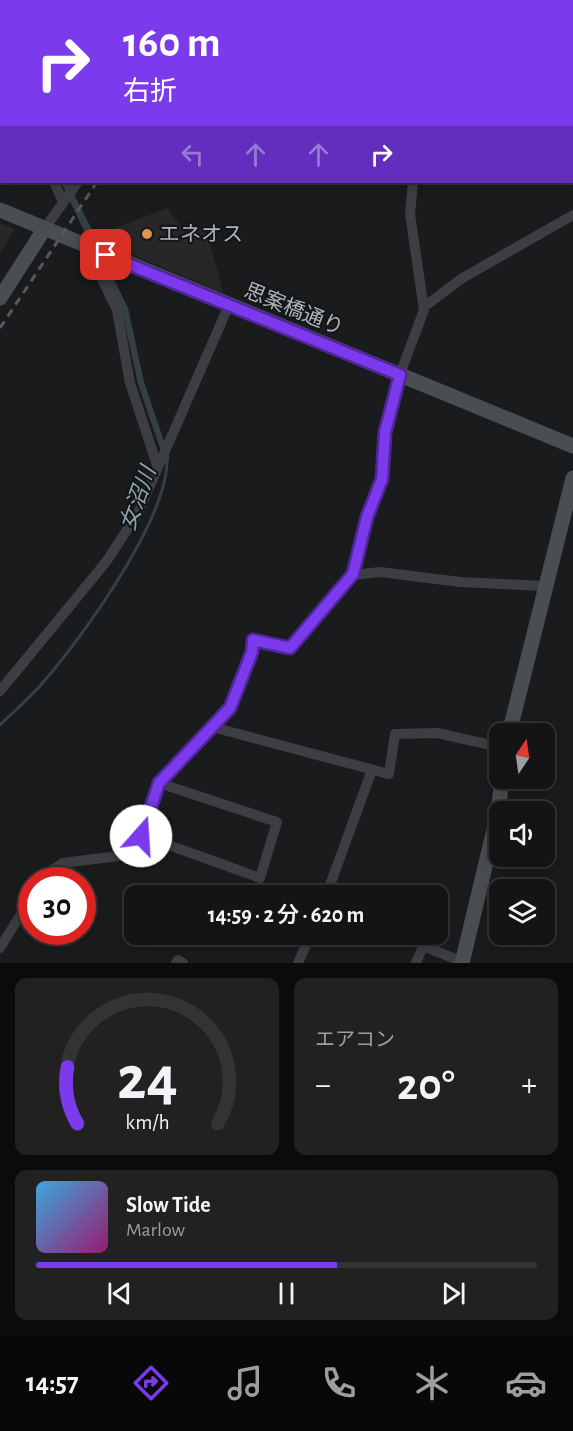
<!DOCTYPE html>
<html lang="ja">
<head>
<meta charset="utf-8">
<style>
  body { margin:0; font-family:"Alegreya Sans","Noto Sans JP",sans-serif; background:#212122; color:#f1f3f6; height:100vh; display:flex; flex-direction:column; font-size:22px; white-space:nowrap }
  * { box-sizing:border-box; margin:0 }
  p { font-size:20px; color:#9d9ea0 }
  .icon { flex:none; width:33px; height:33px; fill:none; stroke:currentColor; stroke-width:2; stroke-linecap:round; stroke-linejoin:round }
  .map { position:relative; height:963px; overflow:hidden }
  .details { display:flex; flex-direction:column; gap:15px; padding:15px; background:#0b0b0c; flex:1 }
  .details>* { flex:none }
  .banner { position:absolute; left:0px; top:0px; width:573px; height:183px; box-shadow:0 3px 15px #0003,0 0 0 2px #333334; background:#7c3aed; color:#fff; overflow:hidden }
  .needle { width:39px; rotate:13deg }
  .controls { position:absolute; left:489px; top:723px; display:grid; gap:12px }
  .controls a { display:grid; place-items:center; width:66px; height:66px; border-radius:12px; background:#141415; box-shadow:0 3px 15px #0003,0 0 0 2px #333334; font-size:30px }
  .speed { position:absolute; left:18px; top:867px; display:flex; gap:12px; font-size:30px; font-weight:700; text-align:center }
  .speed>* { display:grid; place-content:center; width:78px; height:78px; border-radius:50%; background:#141415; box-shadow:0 3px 15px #0003,0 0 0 2px #333334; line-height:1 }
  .speed .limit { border:9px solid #d22; background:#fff; color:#111 }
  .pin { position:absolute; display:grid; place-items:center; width:51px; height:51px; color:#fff; margin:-26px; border-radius:12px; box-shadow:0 3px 9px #0006 }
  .me { position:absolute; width:66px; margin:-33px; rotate:19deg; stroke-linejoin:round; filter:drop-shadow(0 0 4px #0008) }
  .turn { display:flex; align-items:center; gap:21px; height:126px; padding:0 24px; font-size:27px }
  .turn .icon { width:78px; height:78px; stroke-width:2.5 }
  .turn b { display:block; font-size:42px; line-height:51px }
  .lanes { display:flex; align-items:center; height:57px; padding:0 24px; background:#0003; justify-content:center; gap:30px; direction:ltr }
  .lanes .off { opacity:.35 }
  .big { font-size:45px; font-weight:600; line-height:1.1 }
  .details .widget { flex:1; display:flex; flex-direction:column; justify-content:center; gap:9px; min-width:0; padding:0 21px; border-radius:12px; background:#212122 }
  .details .dial { align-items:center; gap:0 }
  .dial svg { height:156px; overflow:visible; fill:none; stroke:#333334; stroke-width:7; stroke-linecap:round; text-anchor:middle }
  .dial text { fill:#f1f3f6; stroke:none }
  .song { display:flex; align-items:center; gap:18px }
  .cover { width:72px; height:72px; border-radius:9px; background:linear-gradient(135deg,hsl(200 70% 55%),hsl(320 70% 35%)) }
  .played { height:6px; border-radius:3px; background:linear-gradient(90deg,#7c3aed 60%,#333334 60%) }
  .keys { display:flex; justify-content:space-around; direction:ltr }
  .heat { display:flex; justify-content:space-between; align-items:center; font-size:33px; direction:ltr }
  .details .tiles { flex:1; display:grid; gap:15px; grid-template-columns:1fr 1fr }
  .widget:last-child { grid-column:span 2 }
  .trip { position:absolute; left:124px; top:885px; width:324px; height:60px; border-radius:12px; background:#141415; box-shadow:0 3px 15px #0003,0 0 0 2px #333334; font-weight:600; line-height:60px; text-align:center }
  .tab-bar { display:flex; height:96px; justify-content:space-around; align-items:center; background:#080808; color:#9d9ea0 }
  .tab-bar .icon { width:42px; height:42px }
  .tab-bar .on { color:#7c3aed }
  .tab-bar b { font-size:27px; color:#f1f3f6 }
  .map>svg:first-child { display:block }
  .built { fill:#272729 }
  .water { fill:#364044 }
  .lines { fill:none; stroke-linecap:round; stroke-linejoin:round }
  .stream { stroke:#364044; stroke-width:3 }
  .street { stroke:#3c3e41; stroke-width:10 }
  .secondary { stroke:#4a4d51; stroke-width:15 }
  .rail { stroke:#55585c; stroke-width:3; stroke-dasharray:8 6; stroke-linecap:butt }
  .route-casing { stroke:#51269a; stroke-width:15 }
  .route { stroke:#7c3aed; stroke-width:10 }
  .poi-dot { fill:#dc9452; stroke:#151617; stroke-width:2 }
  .labels { text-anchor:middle; stroke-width:4.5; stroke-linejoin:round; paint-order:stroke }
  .poi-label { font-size:21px; fill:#afb4ba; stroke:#151617; text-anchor:start }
  .street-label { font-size:21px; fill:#afb4ba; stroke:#151617 }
  .water-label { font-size:22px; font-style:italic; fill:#8ba6b0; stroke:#151617 }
</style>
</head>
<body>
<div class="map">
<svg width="573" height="963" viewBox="0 0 573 963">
  <rect width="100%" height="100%" fill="#1a1b1c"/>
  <path class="built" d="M168,208L185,233L206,228L223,293L91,237Z
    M0,223L15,229L0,253Z"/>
  <path class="water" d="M61,182H68L92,230L86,233L110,271L128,308L144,382L170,459L164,460L138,384L122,311Z"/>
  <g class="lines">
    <path class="stream" d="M87,229L93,242
      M0,725C15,710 32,696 45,680C84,635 169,517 167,458"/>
    <path class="street" d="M407,0L408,2
      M192,2L193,0
      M0,78L2,81
      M572,80L573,81
      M0,136H2
      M54,182L63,202
      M45,228L78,182
      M86,246L117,310L130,383L158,468
      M424,307L461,279L573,215
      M353,575L380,572L460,582L544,586
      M0,691L106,562L138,513L229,305
      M212,727L389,774L395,734L437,733L500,747
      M141,835L260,878L277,822L159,783
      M43,880L51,871L63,863L126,855L136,847L159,783L230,708L252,652L253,640L290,648L353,575L367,517L383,479L385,432L396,385L424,310L410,214L413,182
      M326,896L372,770
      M0,948L32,896
      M176,963L178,960L183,963
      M298,963L311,934
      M416,963L423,946L463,962"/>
    <path class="secondary" d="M0,210L573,446
      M0,298L45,228
      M509,734L573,478
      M462,963L498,813L502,778"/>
    <path class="rail" d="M202,2L203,0
      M0,328L97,182"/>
  </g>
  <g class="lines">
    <defs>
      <path id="route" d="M106,255L400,375L385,432L382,479L367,517L353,574L290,648L253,640L252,652L230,708L159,783L141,836"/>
    </defs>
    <use href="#route" class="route-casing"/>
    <use href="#route" class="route"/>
  </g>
  <circle class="poi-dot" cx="147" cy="234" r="6"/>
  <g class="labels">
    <g class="poi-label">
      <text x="159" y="241">エネオス</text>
    </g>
    <g class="street-label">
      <text transform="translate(294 309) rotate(22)" y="7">思案橋通り</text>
    </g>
    <g class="water-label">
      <text transform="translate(137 498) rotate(-70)" y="8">女沼川</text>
    </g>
  </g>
</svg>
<div class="controls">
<a><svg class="needle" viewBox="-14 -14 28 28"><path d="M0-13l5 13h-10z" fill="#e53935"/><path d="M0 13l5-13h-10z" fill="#9d9ea0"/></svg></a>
<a><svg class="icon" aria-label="sound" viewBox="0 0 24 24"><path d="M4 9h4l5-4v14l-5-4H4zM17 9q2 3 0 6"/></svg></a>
<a><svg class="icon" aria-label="layers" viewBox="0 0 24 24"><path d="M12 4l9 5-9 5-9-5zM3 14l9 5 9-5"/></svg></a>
</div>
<div class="speed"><div class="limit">30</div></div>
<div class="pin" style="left:106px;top:255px;background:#d93025"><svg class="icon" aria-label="arrive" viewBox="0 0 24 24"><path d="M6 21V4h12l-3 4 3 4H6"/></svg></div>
<svg class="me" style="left:141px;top:836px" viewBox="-20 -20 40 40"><circle r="19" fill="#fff"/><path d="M0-13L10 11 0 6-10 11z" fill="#7c3aed"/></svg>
<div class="trip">14:59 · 2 分 · 620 m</div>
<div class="banner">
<div class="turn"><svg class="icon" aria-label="right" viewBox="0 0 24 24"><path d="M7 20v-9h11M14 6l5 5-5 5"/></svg><div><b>160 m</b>右折</div></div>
<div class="lanes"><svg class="icon off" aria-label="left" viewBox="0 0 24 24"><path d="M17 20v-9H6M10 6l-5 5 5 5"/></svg><svg class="icon off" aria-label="ahead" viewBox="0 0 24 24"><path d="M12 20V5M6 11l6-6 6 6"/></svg><svg class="icon off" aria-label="ahead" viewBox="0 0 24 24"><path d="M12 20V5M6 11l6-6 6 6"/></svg><svg class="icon" aria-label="right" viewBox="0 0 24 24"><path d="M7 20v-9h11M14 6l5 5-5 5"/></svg></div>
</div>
</div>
<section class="details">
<div class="tiles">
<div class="widget dial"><svg viewBox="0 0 100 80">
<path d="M14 69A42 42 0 1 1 86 69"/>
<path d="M14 69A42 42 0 0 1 9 40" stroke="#7c3aed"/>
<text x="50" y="56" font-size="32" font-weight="700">24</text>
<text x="50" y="72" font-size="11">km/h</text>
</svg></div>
<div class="widget"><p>エアコン</p>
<div class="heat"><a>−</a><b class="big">20°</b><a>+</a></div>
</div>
<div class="widget">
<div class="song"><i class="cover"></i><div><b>Slow Tide</b><p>Marlow</p></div></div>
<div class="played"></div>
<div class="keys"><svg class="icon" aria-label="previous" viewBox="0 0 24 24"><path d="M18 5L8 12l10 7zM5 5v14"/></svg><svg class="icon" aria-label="pause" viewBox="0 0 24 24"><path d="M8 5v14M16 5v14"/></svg><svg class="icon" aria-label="next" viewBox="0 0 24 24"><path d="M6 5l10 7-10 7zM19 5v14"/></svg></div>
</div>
</div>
</section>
<nav class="tab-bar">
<b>14:57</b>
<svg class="icon on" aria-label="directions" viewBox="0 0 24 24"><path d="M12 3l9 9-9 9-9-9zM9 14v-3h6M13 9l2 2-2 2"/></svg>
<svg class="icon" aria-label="music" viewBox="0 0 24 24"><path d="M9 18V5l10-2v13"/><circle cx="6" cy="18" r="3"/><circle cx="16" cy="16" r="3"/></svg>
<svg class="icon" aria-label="phone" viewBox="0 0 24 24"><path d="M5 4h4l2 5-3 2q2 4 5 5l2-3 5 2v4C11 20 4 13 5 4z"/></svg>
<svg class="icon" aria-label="climate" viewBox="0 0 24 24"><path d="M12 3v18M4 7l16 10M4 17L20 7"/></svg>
<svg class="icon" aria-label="car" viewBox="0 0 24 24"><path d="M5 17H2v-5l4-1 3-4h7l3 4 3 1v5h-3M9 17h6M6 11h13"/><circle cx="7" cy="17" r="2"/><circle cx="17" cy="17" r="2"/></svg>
</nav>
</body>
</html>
